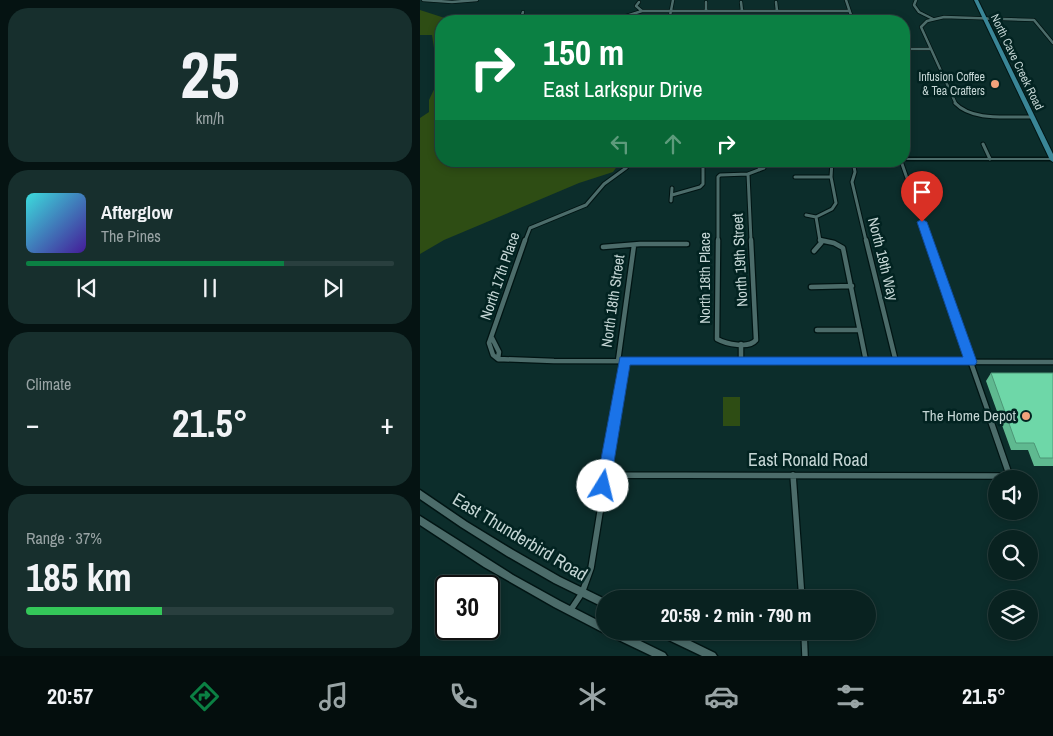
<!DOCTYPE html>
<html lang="en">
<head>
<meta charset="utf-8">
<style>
  body { margin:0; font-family:"Archivo Narrow",sans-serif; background:#172f2d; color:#f1f3f6; height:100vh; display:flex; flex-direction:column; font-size:19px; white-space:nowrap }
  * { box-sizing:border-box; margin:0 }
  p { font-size:16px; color:#99a4a5 }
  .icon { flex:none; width:28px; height:28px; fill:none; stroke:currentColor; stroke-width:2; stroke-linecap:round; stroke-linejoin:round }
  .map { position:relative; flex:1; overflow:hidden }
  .drawer { display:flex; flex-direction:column; gap:8px; padding:8px; background:#051312; width:420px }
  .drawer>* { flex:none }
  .top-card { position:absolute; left:15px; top:15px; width:475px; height:152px; border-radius:20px; box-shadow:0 2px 8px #0003,0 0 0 1px #293f3e; background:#0b8043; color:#fff; overflow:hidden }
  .buttons { position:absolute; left:568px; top:470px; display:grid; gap:10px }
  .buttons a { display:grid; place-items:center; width:50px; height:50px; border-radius:50%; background:#092220; box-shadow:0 2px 8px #0003,0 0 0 1px #293f3e; font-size:25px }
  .speed { position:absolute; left:15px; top:575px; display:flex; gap:10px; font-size:25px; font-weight:700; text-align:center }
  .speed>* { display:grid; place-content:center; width:65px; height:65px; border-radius:50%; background:#092220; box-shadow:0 2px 8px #0003,0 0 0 1px #293f3e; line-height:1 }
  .speed .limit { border:2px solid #111; border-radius:8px; background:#fff; color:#111 }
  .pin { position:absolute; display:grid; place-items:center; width:42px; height:42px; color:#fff; margin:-51px -21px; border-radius:50% 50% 50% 0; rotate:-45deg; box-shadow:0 0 5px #0007 }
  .pin .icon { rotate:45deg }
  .me { position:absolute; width:55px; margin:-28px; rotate:9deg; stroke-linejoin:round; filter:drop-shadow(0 0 4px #0008) }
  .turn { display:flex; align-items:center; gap:18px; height:105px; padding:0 25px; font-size:22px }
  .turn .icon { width:65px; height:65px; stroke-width:2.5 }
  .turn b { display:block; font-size:35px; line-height:42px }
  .lanes { display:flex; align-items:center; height:48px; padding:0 25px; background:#0003; justify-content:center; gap:25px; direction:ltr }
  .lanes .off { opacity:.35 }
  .big { font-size:38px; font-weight:700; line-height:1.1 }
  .drawer .tile { flex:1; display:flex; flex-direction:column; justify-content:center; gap:8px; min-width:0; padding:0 18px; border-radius:20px; background:#172f2d }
  .drawer .dial { align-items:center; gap:0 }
  .dial b { font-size:65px; line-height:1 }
  .song { display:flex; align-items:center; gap:15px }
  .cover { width:60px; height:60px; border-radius:8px; background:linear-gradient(135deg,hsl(180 70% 55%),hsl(260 70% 35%)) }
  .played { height:5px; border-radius:2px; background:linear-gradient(90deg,#0b8043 70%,#293f3e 70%) }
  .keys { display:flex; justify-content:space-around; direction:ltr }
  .heat { display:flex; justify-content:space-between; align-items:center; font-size:28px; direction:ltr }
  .charge { height:8px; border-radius:4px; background:linear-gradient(90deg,#34c759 37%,#293f3e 0) }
  .trip { position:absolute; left:176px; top:590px; width:280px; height:50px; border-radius:25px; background:#092220; box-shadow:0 2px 8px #0003,0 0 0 1px #293f3e; font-weight:700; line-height:50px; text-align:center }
  .dock { display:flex; height:80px; justify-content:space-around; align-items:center; background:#040e0d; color:#99a4a5 }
  .dock .icon { width:35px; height:35px }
  .dock .active { color:#0b8043 }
  .dock b { font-size:22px; color:#f1f3f6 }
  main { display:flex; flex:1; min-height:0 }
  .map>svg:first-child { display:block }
  .green { fill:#2e4d14 }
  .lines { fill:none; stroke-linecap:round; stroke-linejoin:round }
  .street-far3-casing { stroke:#001413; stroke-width:4 }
  .street-far2-casing { stroke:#001413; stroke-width:5 }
  .street-far1-casing { stroke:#001413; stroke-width:7 }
  .street-casing { stroke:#001413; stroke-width:8 }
  .secondary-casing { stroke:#001413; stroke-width:3 }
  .primary-casing { stroke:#001413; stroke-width:2 }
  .street-far3 { stroke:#4c6c6a; stroke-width:2.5 }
  .street-far2 { stroke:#4c6c6a; stroke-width:3 }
  .street-far1 { stroke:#4c6c6a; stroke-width:4.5 }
  .street { stroke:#4c6c6a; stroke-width:5.5 }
  .secondary { fill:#4c6c6a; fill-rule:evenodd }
  .primary { fill:#3a8697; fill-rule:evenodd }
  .wall { fill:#5fb990 }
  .building { fill:#6ed7a8; stroke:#4d9676 }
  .route { fill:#1a73e8; stroke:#114b97 }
  .poi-dot { fill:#f1a27b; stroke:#022321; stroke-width:2 }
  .labels { text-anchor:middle; stroke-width:5; stroke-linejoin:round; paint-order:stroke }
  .far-street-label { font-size:12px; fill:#c4d5d4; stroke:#022321 }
  .far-poi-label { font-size:12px; fill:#c4d5d4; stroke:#022321; text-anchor:end }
  .street-label { font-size:15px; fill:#c4d5d4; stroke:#022321 }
  .poi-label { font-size:15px; fill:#c4d5d4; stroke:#022321; text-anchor:end }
  .near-street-label { font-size:18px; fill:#c4d5d4; stroke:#022321 }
</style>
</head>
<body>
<main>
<section class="drawer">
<div class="tile dial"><b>25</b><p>km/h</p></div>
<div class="tile">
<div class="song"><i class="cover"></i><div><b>Afterglow</b><p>The Pines</p></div></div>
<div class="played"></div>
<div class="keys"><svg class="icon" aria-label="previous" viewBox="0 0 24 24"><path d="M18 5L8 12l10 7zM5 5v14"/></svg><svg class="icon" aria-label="pause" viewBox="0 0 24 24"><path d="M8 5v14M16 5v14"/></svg><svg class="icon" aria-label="next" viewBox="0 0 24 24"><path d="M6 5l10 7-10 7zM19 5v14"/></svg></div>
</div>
<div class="tile"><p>Climate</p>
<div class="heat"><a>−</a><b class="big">21.5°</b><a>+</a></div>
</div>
<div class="tile"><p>Range · 37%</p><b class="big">185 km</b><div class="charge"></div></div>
</section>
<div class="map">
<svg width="633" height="656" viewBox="0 0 633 656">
  <rect width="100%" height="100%" fill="#0c2d2b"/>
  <path class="green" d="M0,10L34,21H21V52L14,48L12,35H0Z
    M21,67V161H191L198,165L193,172L159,183L24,240L0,254V118L9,112V100L19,79Z
    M303,397H320V426H303Z"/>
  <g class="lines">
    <defs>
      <path id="street-far3" d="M3,0L32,2L57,0
        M426,0L433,21
        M496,0L494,5L499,12L513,19
        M219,2L216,6L222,11
        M286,2V11
        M321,2L322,11
        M356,2L357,11
        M147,19L148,21
        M100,21L103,12
        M163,21L203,17L222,11H429
        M249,21L253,0
        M484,49H510
        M536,104L501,27L507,21L524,17L614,20L633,43"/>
      <path id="street-far2" d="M535,103C553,122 589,116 612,117
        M563,144L570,159
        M433,161L435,172L432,182L446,241
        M481,161L509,241
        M339,170L341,161
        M328,174L331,241
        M328,174L344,168V161
        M375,177H411
        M252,195L280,187L283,184V161
        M251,201L252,188
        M386,215L396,217
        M105,241L110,228L166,205L184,184L206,168L212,161
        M298,241V177L300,175L328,174
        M400,241L396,217L412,209L416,203L411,177L412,161"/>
      <path id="street-far1" d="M298,240L297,339C306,344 329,349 336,340L331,240
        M400,240L414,243L423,248L446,361
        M446,240L476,362
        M508,240L571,420
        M183,247L220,244H267
        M394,251L401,243
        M391,287L432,286
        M397,330H440
        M72,338L79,352L78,359
        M321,344V361
        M78,359L134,361L633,362
        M78,359L73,355L69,343L105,240
        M198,361L214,245
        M195,420L204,361"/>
      <path id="street" d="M185,475L584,476L589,474L570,419
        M373,475L382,599
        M150,611L162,593L171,568L195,419
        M384,631L385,656"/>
      <path id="secondary" d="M484,158H633V160H484Z
        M0,490L47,522L93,550L140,577L185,599V608L134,583L87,556L41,527L0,499Z
        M0,516L93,575L140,601L185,624V631H200L245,653L247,656H232L186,634L134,607L64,567L0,525Z
        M235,631H250L295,653L297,656H282L236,634Z"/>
      <path id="primary" d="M554,0H558L633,154V162L630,160Z"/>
    </defs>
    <use href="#street-far3" class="street-far3-casing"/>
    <use href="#street-far2" class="street-far2-casing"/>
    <use href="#street-far1" class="street-far1-casing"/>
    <use href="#street" class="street-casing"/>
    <use href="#secondary" class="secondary-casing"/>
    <use href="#primary" class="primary-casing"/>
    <use href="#street-far3" class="street-far3"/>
    <use href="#street-far2" class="street-far2"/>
    <use href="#street-far1" class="street-far1"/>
    <use href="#street" class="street"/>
    <use href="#secondary" class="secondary"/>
    <use href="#primary" class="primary"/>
  </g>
  <path class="wall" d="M571,373H633V466H614L608,450H591L566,381Z"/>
  <path class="building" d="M571,373H633V458H620L614,443H596Z"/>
  <path class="route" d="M502,219L507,222L557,362L555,365H210L190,486L188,491L183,493L178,491L176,486L200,357H543L497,222Z"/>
  <g class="poi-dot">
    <circle cx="575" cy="84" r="5"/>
    <circle cx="606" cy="416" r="5"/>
  </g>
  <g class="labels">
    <g class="far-street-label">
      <text transform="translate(597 62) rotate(64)" y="4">North Cave Creek Road</text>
    </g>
    <g class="far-poi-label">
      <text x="565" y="81">Infusion Coffee<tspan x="565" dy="14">&amp; Tea Crafters</tspan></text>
    </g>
    <g class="street-label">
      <text transform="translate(463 259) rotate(76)" y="5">North 19th Way</text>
      <text transform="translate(320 260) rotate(-93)" y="5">North 19th Street</text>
      <text transform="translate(80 276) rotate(-71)" y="5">North 17th Place</text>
      <text transform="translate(285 278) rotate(-90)" y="5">North 18th Place</text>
      <text transform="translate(193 301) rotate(-82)" y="5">North 18th Street</text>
    </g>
    <g class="poi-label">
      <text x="596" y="421">The Home Depot</text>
    </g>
    <g class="near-street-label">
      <text x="388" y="466">East Ronald Road</text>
      <text transform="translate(100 537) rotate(31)" y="6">East Thunderbird Road</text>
    </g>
  </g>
</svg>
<div class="buttons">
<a><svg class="icon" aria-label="sound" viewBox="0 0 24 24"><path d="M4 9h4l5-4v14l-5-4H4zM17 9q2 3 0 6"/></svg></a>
<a><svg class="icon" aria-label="search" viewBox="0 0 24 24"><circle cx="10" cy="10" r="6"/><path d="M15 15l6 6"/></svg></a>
<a><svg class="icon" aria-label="layers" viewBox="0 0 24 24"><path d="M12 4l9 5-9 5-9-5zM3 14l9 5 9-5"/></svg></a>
</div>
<div class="speed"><div class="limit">30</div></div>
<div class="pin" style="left:502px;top:222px;background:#d93025"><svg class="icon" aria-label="arrive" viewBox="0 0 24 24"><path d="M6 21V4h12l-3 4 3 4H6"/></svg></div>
<svg class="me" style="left:183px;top:486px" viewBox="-20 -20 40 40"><circle r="19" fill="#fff"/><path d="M0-13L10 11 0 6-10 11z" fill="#1a73e8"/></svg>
<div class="trip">20:59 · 2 min · 790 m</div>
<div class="top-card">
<div class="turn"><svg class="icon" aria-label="right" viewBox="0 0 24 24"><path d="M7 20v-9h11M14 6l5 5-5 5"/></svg><div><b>150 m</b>East Larkspur Drive</div></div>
<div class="lanes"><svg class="icon off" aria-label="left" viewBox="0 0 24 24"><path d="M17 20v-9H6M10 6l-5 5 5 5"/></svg><svg class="icon off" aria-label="ahead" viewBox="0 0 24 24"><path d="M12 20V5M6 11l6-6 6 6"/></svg><svg class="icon" aria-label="right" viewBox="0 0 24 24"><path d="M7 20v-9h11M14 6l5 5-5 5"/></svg></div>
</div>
</div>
</main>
<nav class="dock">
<b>20:57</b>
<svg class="icon active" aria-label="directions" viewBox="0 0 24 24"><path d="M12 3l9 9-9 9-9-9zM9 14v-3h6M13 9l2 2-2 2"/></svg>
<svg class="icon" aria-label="music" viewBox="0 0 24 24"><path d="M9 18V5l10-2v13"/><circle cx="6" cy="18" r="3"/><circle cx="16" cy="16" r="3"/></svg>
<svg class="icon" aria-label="phone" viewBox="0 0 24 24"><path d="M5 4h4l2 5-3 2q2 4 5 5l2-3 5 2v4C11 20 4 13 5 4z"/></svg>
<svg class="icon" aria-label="climate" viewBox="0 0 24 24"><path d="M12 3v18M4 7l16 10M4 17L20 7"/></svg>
<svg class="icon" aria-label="car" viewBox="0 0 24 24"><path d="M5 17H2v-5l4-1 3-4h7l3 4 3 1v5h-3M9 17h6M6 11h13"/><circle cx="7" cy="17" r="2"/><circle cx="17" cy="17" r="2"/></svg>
<svg class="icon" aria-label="filters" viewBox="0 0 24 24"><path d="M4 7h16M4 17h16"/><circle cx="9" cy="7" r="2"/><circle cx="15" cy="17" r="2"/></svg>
<b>21.5°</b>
</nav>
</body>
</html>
